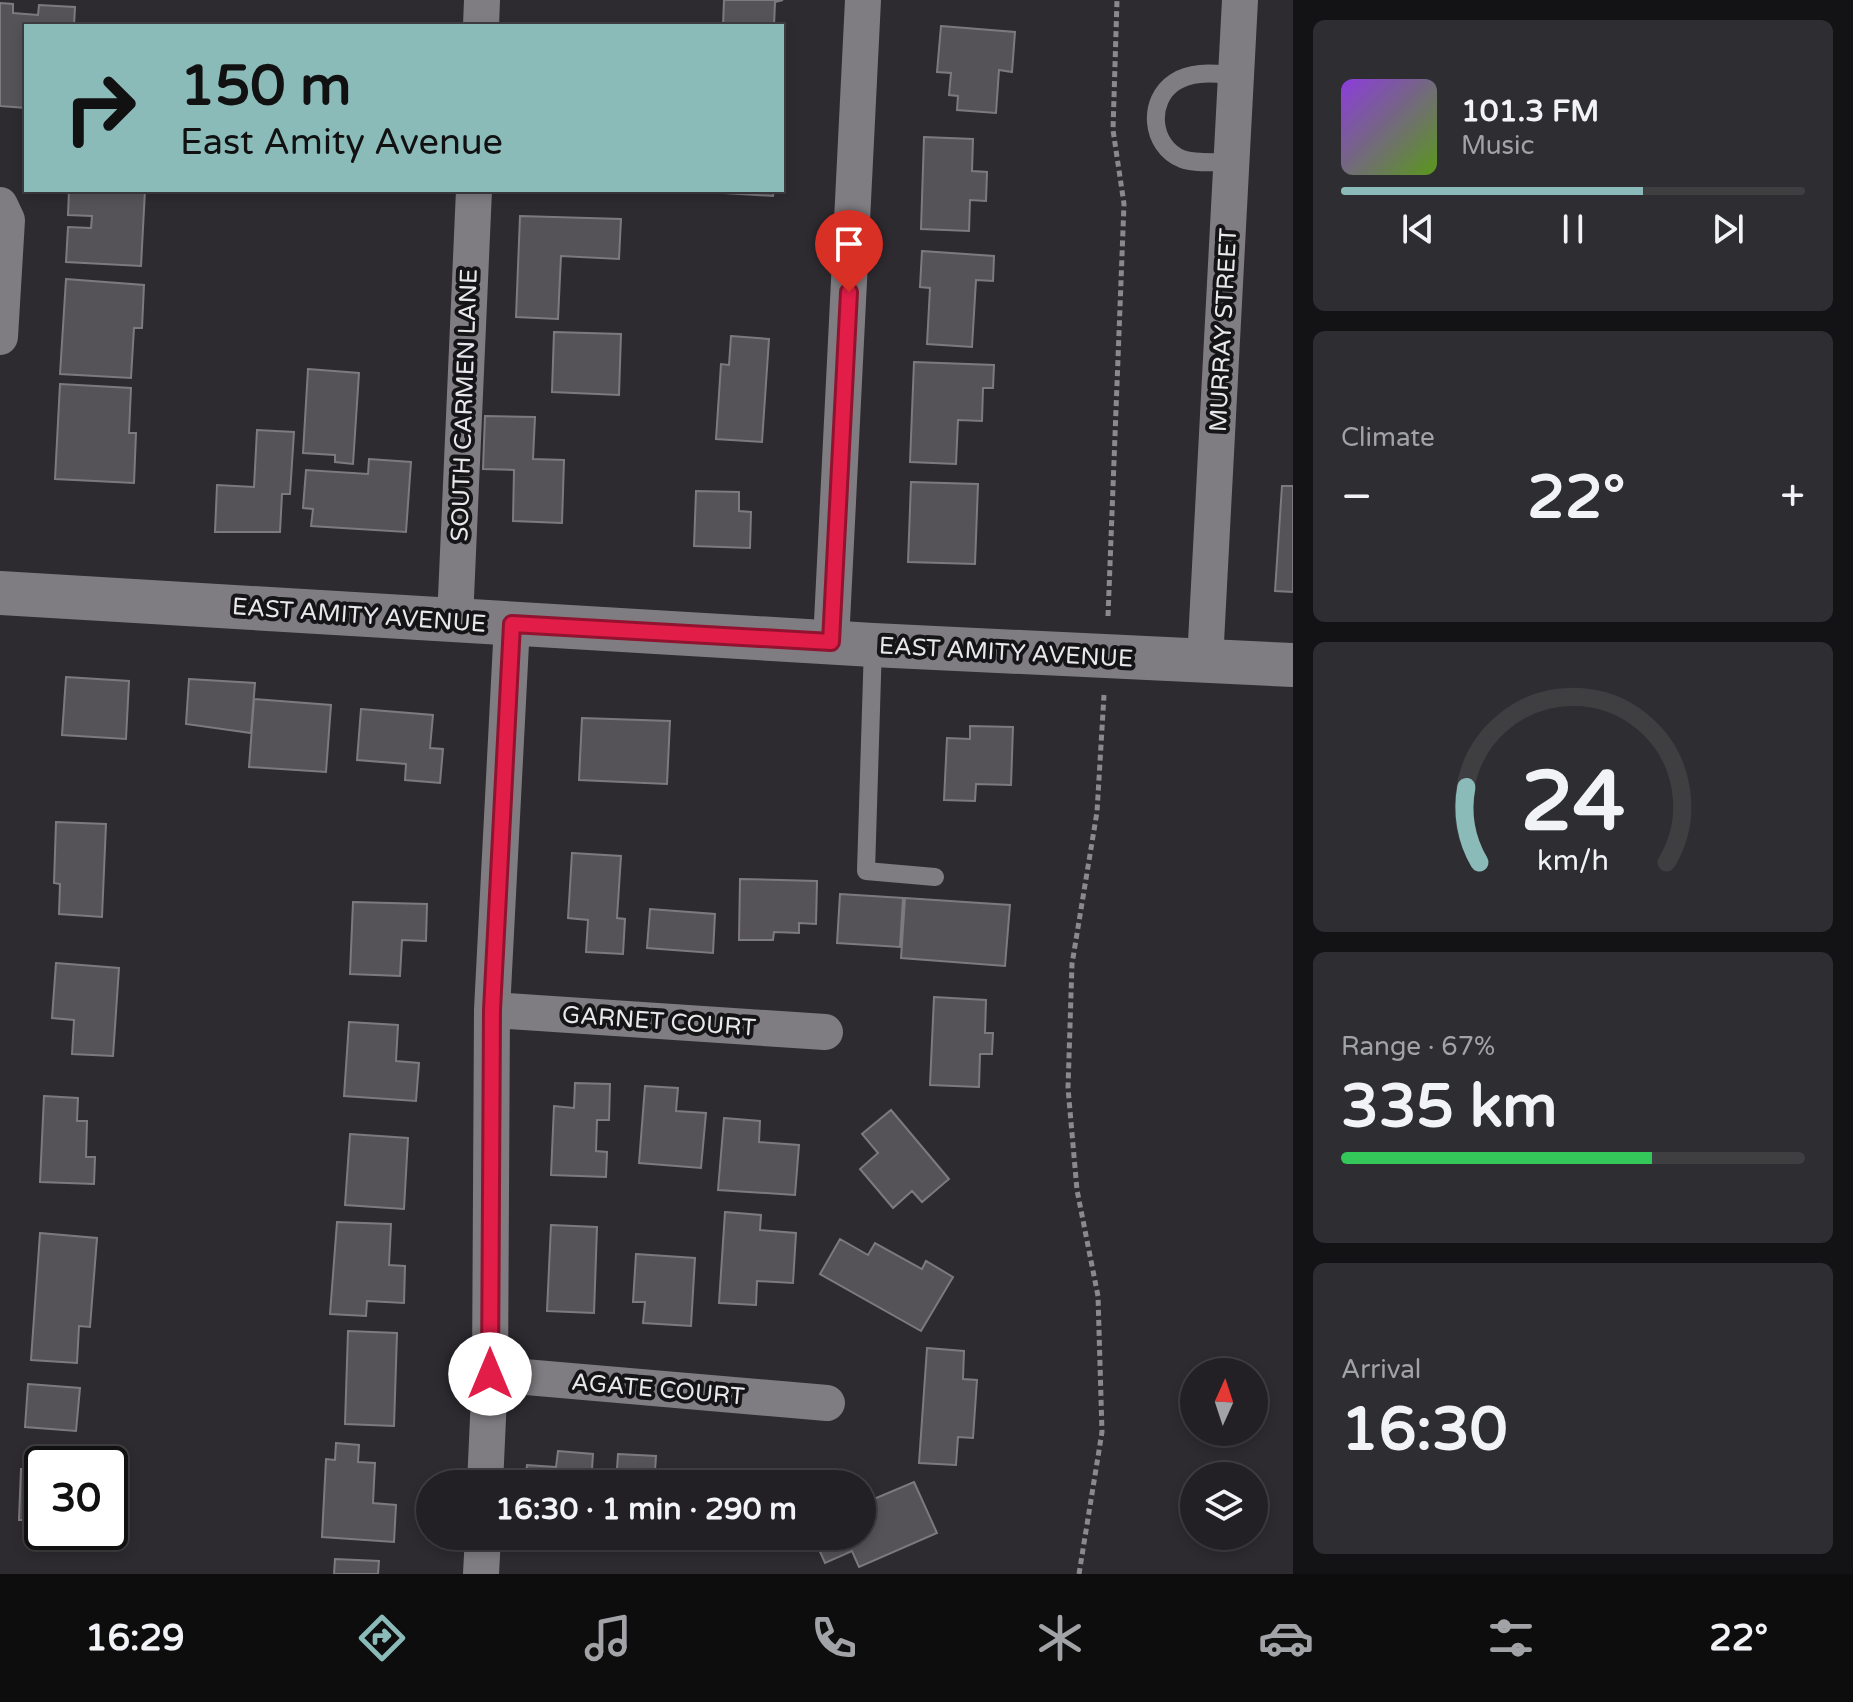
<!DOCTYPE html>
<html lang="en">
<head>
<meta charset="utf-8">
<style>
  body { margin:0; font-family:"Varela Round",sans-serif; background:#2e2d31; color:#f1f3f6; height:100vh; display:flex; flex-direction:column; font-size:30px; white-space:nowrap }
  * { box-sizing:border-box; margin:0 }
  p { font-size:26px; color:#a2a3a6 }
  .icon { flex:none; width:44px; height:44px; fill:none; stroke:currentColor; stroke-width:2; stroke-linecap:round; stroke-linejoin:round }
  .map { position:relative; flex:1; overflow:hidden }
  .sheet { display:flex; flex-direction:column; gap:20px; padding:20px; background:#131214; width:560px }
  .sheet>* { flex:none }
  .hud { position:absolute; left:24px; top:24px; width:760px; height:168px; border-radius:0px; box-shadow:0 4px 12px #0003,0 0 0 2px #3f3e41; background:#8bbbb9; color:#111; overflow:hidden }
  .needle { width:52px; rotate:3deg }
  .fabs { position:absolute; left:1180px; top:1358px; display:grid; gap:16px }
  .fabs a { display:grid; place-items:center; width:88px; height:88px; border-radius:50%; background:#222024; box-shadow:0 4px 12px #0003,0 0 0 2px #3f3e41; font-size:40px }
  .speed { position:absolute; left:24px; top:1446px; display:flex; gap:16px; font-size:40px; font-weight:700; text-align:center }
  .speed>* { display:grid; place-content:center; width:104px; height:104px; border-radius:50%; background:#222024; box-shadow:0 4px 12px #0003,0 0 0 2px #3f3e41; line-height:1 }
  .speed .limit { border:4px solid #111; border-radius:12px; background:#fff; color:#111 }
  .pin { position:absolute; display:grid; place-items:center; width:68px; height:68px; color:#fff; margin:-82px -34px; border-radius:50% 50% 50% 0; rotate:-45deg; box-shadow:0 0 8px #0007 }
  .pin .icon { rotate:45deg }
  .me { position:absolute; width:88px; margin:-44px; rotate:0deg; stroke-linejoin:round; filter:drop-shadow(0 0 6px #0008) }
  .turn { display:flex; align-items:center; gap:28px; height:168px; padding:0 24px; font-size:36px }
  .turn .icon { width:104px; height:104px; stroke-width:2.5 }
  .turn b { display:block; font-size:56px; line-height:68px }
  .big { font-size:60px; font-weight:800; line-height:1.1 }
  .sheet .widget { flex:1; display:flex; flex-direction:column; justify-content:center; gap:12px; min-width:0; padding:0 28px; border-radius:12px; background:#2e2d31 }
  .sheet .dial { align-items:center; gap:0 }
  .dial svg { height:208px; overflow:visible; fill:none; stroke:#3f3e41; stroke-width:7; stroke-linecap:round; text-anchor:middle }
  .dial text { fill:#f1f3f6; stroke:none }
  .song { display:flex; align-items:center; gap:24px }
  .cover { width:96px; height:96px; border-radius:12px; background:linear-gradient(135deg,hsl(270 70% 55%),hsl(90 70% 35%)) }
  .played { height:8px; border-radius:4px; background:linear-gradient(90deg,#8bbbb9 65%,#3f3e41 65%) }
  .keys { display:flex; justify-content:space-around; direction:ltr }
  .heat { display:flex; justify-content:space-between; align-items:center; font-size:44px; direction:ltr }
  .charge { height:12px; border-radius:6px; background:linear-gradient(90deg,#34c759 67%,#3f3e41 0) }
  .trip { position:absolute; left:416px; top:1470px; width:460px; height:80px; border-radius:40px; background:#222024; box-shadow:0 4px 12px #0003,0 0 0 2px #3f3e41; font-weight:800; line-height:80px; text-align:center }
  .tab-bar { display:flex; height:128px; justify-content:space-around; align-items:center; background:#0e0d0e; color:#a2a3a6 }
  .tab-bar .icon { width:56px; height:56px }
  .tab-bar .active { color:#8bbbb9 }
  .tab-bar b { font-size:36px; color:#f1f3f6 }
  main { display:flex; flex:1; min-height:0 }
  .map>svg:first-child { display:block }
  .building { fill:#565358; stroke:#7d7a7f; stroke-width:2 }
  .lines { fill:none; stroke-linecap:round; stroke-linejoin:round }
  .path { stroke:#8b898d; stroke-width:5; stroke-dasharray:6 4; stroke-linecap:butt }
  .service { stroke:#807d82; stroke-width:18 }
  .minor { stroke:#807d82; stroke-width:36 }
  .secondary { stroke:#807d82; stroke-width:44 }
  .route-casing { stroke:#92132f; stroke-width:20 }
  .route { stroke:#e11d48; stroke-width:14 }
  .labels { text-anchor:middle; stroke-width:8; stroke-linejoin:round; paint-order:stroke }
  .street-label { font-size:24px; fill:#e8e7ea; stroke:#151416 }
</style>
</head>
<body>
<main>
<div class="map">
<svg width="1293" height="1574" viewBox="0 0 1293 1574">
  <rect width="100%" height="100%" fill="#2d2b30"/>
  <path class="building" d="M724,0H783L775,2L774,26H723Z
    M0,3L13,4V13L38,15L39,5L75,7L74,26H26V108L0,106Z
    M941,26L1015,32L1012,72L999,70L996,113L957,110L958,96L949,95L951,73L937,72Z
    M924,137L973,139L972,171L987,172L986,201L970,200L969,231L921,229Z
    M69,190H145L141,266L66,262L68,227L91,228L92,216L68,215Z
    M725,190H774L773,196L725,193Z
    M520,216L621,219L619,259L561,256L558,319L516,317Z
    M922,251L994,256L993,281L976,280L972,347L927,344L930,288L920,287Z
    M66,279L144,285L142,328H134L131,378L60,374Z
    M554,332L621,334L619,395L552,392Z
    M731,336L769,339L762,442L716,439L721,364L729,365Z
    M914,362L994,365L993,388H983L982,421L958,420L956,464L910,462Z
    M308,369L359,373L353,464L335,462V455L303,453Z
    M60,384L131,388L129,433H136L134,483L55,479Z
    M485,416L535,417L533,459L564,460L562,523L513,521L514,470L483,469Z
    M257,430L294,432L290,494H282L280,532H215L217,485L254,487Z
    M369,459L411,462L406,532L311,526L313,509L303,508L306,470L368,474Z
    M911,482L978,484L975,564L908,562Z
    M1282,486H1293V592L1275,591Z
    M696,491L739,492V511L751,512L750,548L694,546Z
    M66,677L129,681L126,739L62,735Z
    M189,679L255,683L251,733L186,724Z
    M254,699L331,705L326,772L249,767Z
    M361,709L433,715L430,748L443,749L440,783L405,780L406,764L357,760Z
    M582,718L670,721L667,784L579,780Z
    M970,726L1013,727L1011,785L976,784L975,801L944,800L947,738L970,739Z
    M56,822L106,824L102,917L59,914L60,884L54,883Z
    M572,853L621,856L617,918L625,919L623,954L586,952L588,920L568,918Z
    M740,879L817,881L816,924L799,923V933L774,932L773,940H739Z
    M840,894L903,898L900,947L837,943Z
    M905,898L1010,905L1005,966L901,958Z
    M353,902L427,904L426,941L402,940L400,976L350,974Z
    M650,909L715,914L713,953L647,948Z
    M56,963L119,968L113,1056L72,1054L74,1020L52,1018Z
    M934,997L986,1000L985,1033H993L992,1054H980L979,1087L930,1085Z
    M349,1022L398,1025L396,1061L419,1063L416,1101L344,1096Z
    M575,1083L610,1084L609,1120H597L596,1151L607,1152L606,1177L551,1175L554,1106L574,1108Z
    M645,1086L678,1088L676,1111L706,1113L701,1168L639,1163Z
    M44,1096L78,1098L77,1121H87L86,1157H95L94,1184L40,1182Z
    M891,1110L949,1179L922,1202L912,1191L893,1208L860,1169L878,1153L862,1134Z
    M724,1118L760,1121L759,1142L799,1145L795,1195L718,1190Z
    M350,1134L408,1138L404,1209L345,1205Z
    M725,1212L761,1215L760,1230L796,1233L793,1283L757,1281L756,1305L719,1303Z
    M337,1222L391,1224L389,1265L405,1266L404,1303L367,1301L366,1316L330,1314Z
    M551,1225L597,1227L594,1313L547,1311Z
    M40,1233L97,1238L90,1327L79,1326L77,1363L31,1360Z
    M840,1239L868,1255L875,1243L922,1269L926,1261L953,1277L921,1331L820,1274Z
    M636,1254L695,1258L691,1326L643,1323L645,1302H633Z
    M348,1331L397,1333L394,1426L345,1424Z
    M927,1348L964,1351L963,1379L977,1380L973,1438L958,1437L956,1465L919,1463Z
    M28,1384L80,1388L76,1431L25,1427Z
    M336,1443L359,1445L358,1462L375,1463L373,1503L396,1505L394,1542L322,1537L326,1459L335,1460Z
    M558,1451L593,1454L591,1484H525L527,1465L556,1467Z
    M618,1454L656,1456L655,1471L690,1473L689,1484H616Z
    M21,1469L42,1470V1532H62V1541L29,1540V1520H19Z
    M914,1482L937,1533L859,1567L852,1551L825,1563L813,1536H862V1504Z
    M664,1536H686L685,1548L664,1547Z
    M714,1536H783V1550L714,1548Z
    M335,1559L379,1561L378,1574H334Z"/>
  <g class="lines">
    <path class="path" d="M1108,616L1124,204L1113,130L1117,0
      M1079,1574L1102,1432L1098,1296L1077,1190L1068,1088L1072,964L1097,812L1104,695"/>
    <path class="service" d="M1233,162C1218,162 1196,164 1182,159C1150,146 1147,100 1175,82C1193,70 1216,74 1237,75
      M873,645L866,871L935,877"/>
    <path class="minor" d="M481,26L482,0
      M0,205L7,220L0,337
      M455,620L474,190
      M831,642L863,0
      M1205,661L1240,0
      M492,1010L825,1032
      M490,1374L827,1403
      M485,1484L490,1374L492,1010L512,624
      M481,1574L483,1536"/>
    <path class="secondary" d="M0,593L873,645L1293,665"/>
  </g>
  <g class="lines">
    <defs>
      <path id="route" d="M490,1374L492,1010L512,624L831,642L849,292"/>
    </defs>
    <use href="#route" class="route-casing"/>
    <use href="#route" class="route"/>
  </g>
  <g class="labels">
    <g class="street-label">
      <text transform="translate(1223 330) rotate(-87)" y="8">MURRAY STREET</text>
      <text transform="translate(464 405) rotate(-88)" y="8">SOUTH CARMEN LANE</text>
      <text transform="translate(359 615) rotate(4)" y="8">EAST AMITY AVENUE</text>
      <text transform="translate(1006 652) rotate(3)" y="8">EAST AMITY AVENUE</text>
      <text transform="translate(659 1021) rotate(4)" y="8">GARNET COURT</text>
      <text transform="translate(658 1389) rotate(5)" y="8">AGATE COURT</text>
    </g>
  </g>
</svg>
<div class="fabs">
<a><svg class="needle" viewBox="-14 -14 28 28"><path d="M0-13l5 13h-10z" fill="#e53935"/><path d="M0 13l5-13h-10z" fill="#a2a3a6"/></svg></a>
<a><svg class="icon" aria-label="layers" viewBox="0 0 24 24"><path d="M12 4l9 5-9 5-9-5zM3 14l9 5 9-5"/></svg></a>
</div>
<div class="speed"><div class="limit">30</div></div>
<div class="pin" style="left:849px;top:292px;background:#d93025"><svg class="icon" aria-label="arrive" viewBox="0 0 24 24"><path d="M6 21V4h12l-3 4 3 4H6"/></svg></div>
<svg class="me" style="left:490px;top:1374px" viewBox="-20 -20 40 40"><circle r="19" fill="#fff"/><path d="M0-13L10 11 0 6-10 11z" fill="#e11d48"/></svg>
<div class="trip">16:30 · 1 min · 290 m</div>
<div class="hud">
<div class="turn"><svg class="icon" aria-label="right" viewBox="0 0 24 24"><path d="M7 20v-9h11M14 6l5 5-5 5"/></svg><div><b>150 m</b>East Amity Avenue</div></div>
</div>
</div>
<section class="sheet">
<div class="widget">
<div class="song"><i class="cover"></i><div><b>101.3 FM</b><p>Music</p></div></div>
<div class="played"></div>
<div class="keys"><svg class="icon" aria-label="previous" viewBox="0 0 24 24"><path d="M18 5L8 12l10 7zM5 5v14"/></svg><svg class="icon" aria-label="pause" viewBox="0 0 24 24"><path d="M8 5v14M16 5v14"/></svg><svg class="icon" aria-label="next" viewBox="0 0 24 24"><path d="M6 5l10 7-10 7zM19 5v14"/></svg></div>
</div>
<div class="widget"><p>Climate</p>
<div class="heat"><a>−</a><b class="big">22°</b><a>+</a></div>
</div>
<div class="widget dial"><svg viewBox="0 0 100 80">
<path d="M14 69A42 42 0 1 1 86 69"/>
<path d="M14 69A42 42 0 0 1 9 40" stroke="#8bbbb9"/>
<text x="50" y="56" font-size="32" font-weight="700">24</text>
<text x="50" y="72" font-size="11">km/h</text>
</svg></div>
<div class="widget"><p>Range · 67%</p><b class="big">335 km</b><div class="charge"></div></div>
<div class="widget"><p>Arrival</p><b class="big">16:30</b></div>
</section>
</main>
<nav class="tab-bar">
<b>16:29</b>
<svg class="icon active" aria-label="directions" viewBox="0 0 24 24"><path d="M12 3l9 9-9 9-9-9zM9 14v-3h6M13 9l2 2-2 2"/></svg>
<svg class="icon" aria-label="music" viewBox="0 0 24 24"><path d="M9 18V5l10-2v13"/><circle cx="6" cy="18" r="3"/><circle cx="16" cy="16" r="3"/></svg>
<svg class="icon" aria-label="phone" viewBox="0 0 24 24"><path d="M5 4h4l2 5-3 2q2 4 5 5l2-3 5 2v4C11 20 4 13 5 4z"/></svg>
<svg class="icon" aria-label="climate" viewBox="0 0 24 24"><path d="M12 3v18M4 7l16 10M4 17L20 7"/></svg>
<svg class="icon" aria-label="car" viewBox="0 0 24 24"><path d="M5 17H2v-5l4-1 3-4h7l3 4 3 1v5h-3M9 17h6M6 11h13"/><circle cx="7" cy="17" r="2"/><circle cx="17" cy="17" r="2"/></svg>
<svg class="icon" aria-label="filters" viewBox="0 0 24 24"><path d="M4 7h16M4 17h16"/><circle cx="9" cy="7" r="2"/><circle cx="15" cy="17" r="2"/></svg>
<b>22°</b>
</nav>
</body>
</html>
